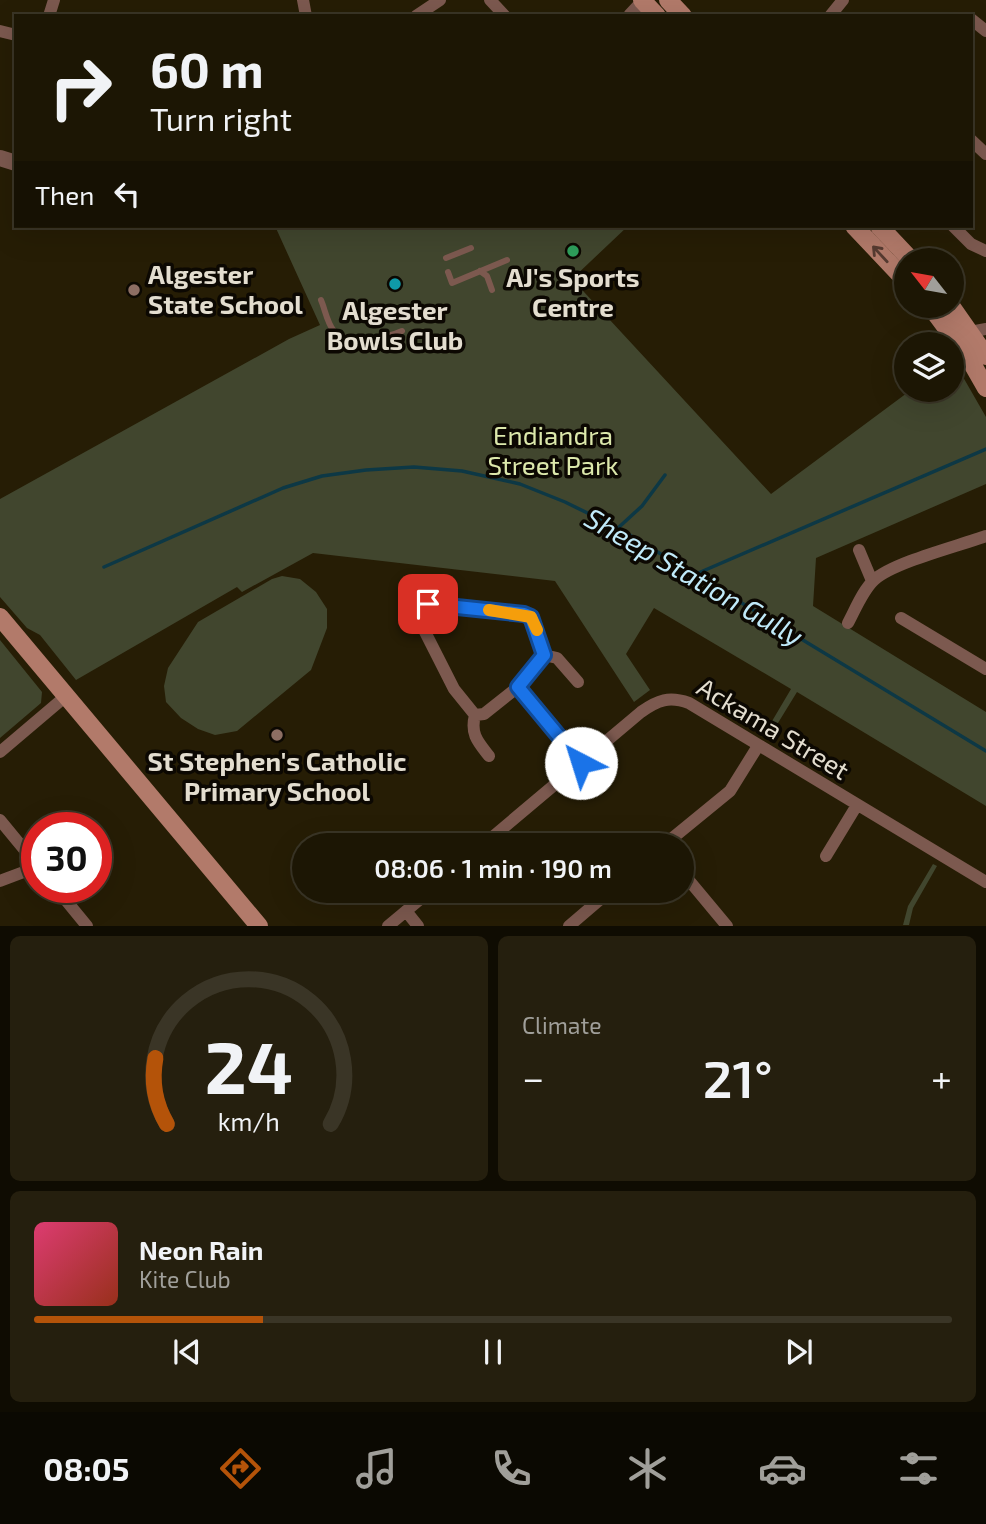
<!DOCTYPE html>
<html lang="en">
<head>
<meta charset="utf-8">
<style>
  body { margin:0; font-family:"Exo 2",sans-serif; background:#251f0e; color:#f1f3f6; height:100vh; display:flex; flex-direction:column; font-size:26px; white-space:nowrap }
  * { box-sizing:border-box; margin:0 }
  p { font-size:23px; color:#a09f9a }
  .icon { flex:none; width:38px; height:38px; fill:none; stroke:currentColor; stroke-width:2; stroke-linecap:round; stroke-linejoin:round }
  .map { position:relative; height:926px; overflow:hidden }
  .details { display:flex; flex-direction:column; gap:10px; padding:10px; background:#0f0c02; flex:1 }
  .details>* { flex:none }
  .banner { position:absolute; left:14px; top:14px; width:959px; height:214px; border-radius:0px; box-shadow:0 7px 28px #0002,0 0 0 2px #3a3526; background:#1c1604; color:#f1f3f6; overflow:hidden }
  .needle { width:46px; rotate:301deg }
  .buttons { position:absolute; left:894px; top:248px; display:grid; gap:14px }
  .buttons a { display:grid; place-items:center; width:70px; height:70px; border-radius:50%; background:#1c1604; box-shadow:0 7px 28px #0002,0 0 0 2px #3a3526; font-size:35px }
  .speed { position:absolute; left:21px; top:812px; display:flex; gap:14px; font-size:35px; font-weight:700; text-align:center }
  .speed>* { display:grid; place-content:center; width:91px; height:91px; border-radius:50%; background:#1c1604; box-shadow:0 7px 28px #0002,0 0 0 2px #3a3526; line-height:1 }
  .speed .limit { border:10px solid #d22; background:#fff; color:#111 }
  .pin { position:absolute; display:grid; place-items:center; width:60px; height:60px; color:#fff; margin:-30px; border-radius:14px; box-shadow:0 4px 10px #0006 }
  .me { position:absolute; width:77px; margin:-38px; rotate:320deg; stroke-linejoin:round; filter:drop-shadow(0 0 5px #0008) }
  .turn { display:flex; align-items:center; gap:24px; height:147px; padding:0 21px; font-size:32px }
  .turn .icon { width:91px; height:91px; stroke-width:2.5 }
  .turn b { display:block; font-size:49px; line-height:60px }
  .then { display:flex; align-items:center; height:66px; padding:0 21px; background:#0003; gap:14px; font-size:26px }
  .big { font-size:52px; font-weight:600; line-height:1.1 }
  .details .card { flex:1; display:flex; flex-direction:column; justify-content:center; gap:10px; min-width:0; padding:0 24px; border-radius:10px; background:#251f0e }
  .details .dial { align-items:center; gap:0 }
  .dial svg { height:182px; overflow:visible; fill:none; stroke:#3a3526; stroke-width:7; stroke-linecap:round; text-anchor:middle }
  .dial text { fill:#f1f3f6; stroke:none }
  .song { display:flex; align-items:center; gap:21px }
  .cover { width:84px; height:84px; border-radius:10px; background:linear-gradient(135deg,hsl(340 70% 55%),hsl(10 70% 35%)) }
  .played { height:7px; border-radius:4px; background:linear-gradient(90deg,#b45309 25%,#3a3526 25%) }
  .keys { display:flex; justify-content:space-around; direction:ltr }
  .heat { display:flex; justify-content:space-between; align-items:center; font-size:38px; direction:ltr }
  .details .tiles { flex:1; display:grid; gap:10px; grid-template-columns:1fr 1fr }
  .card:last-child { grid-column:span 2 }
  .trip { position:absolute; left:292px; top:833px; width:402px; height:70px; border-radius:35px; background:#1c1604; box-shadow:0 7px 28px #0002,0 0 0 2px #3a3526; font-weight:600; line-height:70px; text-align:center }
  .menu { display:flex; height:112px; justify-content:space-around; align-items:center; background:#0b0902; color:#a09f9a }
  .menu .icon { width:49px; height:49px }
  .menu .active { color:#b45309 }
  .menu b { font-size:32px; color:#f1f3f6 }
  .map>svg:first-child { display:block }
  .green { fill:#41462e }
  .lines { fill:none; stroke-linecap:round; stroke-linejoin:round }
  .stream { stroke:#0d3845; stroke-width:3.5 }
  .service { stroke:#7c594f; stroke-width:6 }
  .minor { stroke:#7c594f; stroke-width:12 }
  .tertiary { stroke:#7c594f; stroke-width:16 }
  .secondary { stroke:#b27a6a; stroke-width:18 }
  .oneway { stroke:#573b31 }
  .route-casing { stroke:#114b97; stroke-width:18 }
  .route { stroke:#1a73e8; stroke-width:12 }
  .slow { stroke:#f59e0b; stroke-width:12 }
  .leisure-dot { fill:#2e9e5b; stroke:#0c0802; stroke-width:2.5 }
  .culture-dot { fill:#0f9aa8; stroke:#0c0802; stroke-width:2.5 }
  .education-dot { fill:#8d6e63; stroke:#0c0802; stroke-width:2.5 }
  .labels { text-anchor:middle; stroke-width:7; stroke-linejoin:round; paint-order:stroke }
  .poi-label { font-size:26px; font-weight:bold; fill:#e3ddcf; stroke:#0c0802 }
  .park-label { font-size:26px; fill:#dce8ab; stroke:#0c0802 }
  .street-label { font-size:26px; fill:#e3ddcf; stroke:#0c0802 }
  .water-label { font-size:28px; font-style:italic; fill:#c0eaf9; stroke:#0c0802 }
</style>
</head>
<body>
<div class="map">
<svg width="986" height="926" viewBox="0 0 986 926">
  <rect width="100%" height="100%" fill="#261d05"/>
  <path class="green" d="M275,226H628L572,279L771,494L911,390H952V377L956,382L963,377L986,417V484L816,558L813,606L986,712V806L797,692L770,736L765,733L791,689L654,608L626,654L650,690L634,702L555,581L313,553L242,592L237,587L76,680L40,635L27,628L0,597V499L289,339L320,325Z
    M282,576L300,579L316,592L327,609V628L311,670L237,731L215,735L198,729L181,718L166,702L164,686L168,668L198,622L272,579Z
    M0,640L42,692L41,703L0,738Z
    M933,864L937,866L913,908L909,925H903L908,906Z"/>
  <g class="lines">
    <path class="stream" d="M618,528L642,506L665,475
      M104,567L283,488L322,476L366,470L414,467L462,471L520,484L565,502L618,528L986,751
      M696,574L986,449"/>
    <path class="service" d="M446,258L471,248
      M480,271L487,276L492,290
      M448,272L452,283L507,260
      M321,300C325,309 327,323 334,331C347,346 387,338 402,331"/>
    <path class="minor" d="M303,0L306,16
      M490,0L505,16
      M49,16L54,0
      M416,16L440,0
      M830,16L843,0
      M971,19L986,31
      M0,31L16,35
      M971,140L986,154
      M953,226L971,244L986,251
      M970,332L986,329
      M859,550L872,581
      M901,618L986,669
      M848,623C855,610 863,590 874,580C894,562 959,546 986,536
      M544,655L557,658L578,682
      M518,687L484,714L475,715L454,689L417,616L419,607L428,604L524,614L531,617L544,655L518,687L581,763
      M475,715C470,734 478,742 489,756
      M0,752L66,696
      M0,820L37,865
      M483,845L641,712C658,700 669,696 689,703L986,882
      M664,845L730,791L758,746
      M826,856L857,805
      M682,872L727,926
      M0,881L37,867
      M55,887L87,926
      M406,911L418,926
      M388,926L430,891
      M569,926L610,891"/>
    <path class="tertiary" d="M631,16L646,0
      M0,158L16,163"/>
    <path class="secondary" d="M642,0L657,16
      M668,0L683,16
      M854,226L906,281
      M879,226L912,261
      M930,306L970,360L986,388
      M951,306L986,356
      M0,617L259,926"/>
  </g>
  <defs><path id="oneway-shaft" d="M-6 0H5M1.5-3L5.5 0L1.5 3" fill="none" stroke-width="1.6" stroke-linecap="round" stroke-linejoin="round" transform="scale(1.75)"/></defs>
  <use class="oneway" href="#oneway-shaft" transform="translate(880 254) rotate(-133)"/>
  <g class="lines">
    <defs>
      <path id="route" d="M428,604L524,614L531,617L544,655L518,687L581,763"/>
    </defs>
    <use href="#route" class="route-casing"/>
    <use href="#route" class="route"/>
    <path class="slow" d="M489,610L531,617L537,630"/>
  </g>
  <circle class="leisure-dot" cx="573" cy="251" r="7"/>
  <circle class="culture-dot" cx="395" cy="284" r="7"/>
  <g class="education-dot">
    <circle cx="134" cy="290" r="7"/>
    <circle cx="277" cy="735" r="7"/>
  </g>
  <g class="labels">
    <g class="poi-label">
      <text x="148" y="284" text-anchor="start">Algester<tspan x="148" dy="30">State School</tspan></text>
      <text x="573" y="287">AJ's Sports<tspan x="573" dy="30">Centre</tspan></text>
      <text x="395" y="320">Algester<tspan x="395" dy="30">Bowls Club</tspan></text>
      <text x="277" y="771">St Stephen's Catholic<tspan x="277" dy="30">Primary School</tspan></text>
    </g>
    <g class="park-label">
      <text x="553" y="445">Endiandra<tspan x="553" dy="30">Street Park</tspan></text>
    </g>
    <g class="street-label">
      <text transform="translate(773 729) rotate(31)" y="9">Ackama Street</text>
    </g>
    <g class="water-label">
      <text transform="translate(694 577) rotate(30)" y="10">Sheep Station Gully</text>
    </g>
  </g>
</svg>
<div class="buttons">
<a><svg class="needle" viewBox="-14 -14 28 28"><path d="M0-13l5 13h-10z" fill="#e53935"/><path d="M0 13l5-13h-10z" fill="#a09f9a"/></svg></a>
<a><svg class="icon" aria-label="layers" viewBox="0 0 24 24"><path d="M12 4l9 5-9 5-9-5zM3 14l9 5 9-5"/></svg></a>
</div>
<div class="speed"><div class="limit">30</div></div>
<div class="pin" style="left:428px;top:604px;background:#d93025"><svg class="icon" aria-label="arrive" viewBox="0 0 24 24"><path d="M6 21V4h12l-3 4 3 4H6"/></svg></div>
<svg class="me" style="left:581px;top:763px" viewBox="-20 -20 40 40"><circle r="19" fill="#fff"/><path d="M0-13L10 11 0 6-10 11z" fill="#1a73e8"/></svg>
<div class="trip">08:06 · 1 min · 190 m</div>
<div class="banner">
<div class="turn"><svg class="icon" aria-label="right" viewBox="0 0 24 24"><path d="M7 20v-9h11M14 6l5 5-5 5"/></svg><div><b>60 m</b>Turn right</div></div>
<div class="then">Then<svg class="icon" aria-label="left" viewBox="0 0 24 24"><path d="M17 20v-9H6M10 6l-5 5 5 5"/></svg></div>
</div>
</div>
<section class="details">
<div class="tiles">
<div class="card dial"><svg viewBox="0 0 100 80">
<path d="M14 69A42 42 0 1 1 86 69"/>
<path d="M14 69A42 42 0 0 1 9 40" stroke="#b45309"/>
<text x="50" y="56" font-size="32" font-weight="700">24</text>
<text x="50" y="72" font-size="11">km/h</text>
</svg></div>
<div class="card"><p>Climate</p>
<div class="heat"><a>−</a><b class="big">21°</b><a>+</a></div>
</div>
<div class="card">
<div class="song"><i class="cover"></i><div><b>Neon Rain</b><p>Kite Club</p></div></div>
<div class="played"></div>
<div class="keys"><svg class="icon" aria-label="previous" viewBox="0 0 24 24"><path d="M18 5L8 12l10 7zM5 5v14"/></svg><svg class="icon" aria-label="pause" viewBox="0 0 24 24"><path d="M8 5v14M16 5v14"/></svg><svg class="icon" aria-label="next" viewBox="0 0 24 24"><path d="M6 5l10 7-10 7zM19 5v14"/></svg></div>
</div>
</div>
</section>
<nav class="menu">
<b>08:05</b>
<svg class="icon active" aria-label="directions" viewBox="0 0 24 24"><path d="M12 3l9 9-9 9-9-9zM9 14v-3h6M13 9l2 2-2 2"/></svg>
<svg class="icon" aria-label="music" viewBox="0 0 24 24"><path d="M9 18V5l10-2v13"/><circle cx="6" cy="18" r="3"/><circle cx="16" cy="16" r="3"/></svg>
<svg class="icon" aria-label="phone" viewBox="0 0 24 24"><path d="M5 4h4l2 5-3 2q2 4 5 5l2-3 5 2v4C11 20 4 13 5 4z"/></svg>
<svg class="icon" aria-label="climate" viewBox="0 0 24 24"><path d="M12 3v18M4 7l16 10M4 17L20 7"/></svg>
<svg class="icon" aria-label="car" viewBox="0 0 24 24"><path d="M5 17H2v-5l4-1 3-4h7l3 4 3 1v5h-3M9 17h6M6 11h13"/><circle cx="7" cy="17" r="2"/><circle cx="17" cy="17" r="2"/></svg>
<svg class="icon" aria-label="filters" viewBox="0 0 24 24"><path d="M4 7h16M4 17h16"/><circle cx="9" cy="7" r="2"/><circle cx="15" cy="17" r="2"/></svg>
</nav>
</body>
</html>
